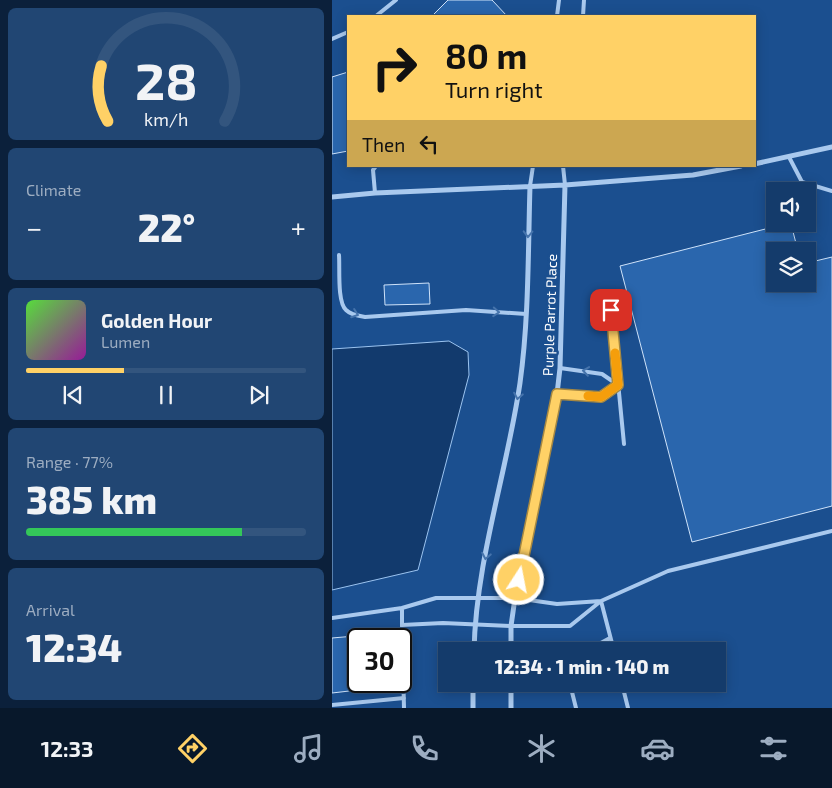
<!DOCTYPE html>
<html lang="en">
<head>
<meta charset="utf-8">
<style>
  body { margin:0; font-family:"Exo 2",sans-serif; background:#214673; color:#f1f3f6; height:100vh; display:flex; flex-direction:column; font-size:19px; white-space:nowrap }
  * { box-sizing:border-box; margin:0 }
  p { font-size:16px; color:#9dadc1 }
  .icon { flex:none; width:28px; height:28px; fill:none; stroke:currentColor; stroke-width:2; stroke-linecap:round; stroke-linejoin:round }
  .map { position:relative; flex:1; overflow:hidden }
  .drawer { display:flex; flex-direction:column; gap:8px; padding:8px; background:#0b203b; width:332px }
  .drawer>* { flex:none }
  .hud { position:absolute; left:15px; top:15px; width:409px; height:152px; border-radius:0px; box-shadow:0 2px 12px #0003,0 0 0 1px #33557e; background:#ffd166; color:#111; overflow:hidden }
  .buttons { position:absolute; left:434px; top:182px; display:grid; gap:10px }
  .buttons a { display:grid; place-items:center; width:50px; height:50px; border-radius:0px; background:#143b6b; box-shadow:0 2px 12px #0003,0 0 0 1px #33557e; font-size:25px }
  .speed { position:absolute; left:15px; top:628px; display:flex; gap:10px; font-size:25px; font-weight:700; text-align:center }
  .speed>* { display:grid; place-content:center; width:65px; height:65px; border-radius:50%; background:#143b6b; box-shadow:0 2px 12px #0003,0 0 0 1px #33557e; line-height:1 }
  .speed .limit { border:2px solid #111; border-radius:8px; background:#fff; color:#111 }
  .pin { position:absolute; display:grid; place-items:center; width:42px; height:42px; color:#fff; margin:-21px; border-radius:10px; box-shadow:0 2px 8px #0006 }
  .me { position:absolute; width:55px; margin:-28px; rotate:11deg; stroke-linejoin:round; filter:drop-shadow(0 0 4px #0008) }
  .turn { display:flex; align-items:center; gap:18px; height:105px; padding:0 15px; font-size:22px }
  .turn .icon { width:65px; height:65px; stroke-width:2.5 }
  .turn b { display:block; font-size:35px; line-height:42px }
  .then { display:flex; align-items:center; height:48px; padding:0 15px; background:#0003; gap:10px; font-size:19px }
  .big { font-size:38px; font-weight:800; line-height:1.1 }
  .drawer .widget { flex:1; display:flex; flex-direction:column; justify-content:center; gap:8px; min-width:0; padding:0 18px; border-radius:8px; background:#214673 }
  .drawer .dial { align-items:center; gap:0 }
  .dial svg { height:130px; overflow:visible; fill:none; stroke:#33557e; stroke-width:7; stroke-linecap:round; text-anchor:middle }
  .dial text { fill:#f1f3f6; stroke:none }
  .song { display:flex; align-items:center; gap:15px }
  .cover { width:60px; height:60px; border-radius:8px; background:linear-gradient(135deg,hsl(110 70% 55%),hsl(300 70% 35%)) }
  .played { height:5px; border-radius:2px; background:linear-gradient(90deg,#ffd166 35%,#33557e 35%) }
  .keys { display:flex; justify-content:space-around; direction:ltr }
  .heat { display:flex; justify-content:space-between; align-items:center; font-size:28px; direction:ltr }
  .charge { height:8px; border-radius:4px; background:linear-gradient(90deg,#34c759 77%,#33557e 0) }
  .trip { position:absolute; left:106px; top:642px; width:288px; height:50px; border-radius:0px; background:#143b6b; box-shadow:0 2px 12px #0003,0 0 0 1px #33557e; font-weight:800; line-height:50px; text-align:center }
  .tab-bar { display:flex; height:80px; justify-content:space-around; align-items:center; background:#08182b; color:#9dadc1 }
  .tab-bar .icon { width:35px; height:35px }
  .tab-bar .current { color:#ffd166 }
  .tab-bar b { font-size:22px; color:#f1f3f6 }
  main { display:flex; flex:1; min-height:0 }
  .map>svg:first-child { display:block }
  .water { fill:#123a6d; stroke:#9cc4f0 }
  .building { fill:#2a66ad; stroke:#cfe3fa }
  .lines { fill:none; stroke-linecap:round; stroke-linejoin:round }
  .service { stroke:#a9c9ee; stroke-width:4 }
  .minor { stroke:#a9c9ee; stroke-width:5 }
  .oneway { stroke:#4674ac }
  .route-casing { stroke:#a68842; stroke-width:12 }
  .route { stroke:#ffd166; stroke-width:9 }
  .slow { stroke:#f59e0b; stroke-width:9 }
  .labels { text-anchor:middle; stroke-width:5; stroke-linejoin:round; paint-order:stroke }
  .street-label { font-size:14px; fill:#fff; stroke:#1b4f8f }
</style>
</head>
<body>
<main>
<section class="drawer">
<div class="widget dial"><svg viewBox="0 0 100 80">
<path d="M14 69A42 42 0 1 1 86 69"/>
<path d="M14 69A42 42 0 0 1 10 35" stroke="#ffd166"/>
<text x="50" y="56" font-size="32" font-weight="700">28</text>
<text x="50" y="72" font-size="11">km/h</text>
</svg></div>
<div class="widget"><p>Climate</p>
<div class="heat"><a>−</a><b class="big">22°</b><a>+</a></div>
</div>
<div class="widget">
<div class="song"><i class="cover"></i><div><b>Golden Hour</b><p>Lumen</p></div></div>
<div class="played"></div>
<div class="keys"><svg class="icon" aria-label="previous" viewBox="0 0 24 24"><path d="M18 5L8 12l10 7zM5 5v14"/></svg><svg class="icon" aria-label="pause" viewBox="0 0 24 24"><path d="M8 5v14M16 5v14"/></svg><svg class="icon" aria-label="next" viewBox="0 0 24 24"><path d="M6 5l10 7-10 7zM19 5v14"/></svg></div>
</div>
<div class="widget"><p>Range · 77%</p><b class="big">385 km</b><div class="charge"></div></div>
<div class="widget"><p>Arrival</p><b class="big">12:34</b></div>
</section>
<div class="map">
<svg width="500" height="708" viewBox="0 0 500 708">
  <rect width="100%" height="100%" fill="#1b4f8f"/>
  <path class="water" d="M117,341L136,352L137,375L86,570L0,590V349Z"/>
  <path class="building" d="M116,0H160L175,16H100Z
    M16,72V151L0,154V77Z
    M453,224H459L466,251H442V284H475V263L500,257V506L360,542L288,266Z
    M97,283L98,304L53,305L52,285Z
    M23,636L26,665V690L0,693V638Z"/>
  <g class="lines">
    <path class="service" d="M44,16L64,0
      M225,16L227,0
      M251,16L252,0
      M0,39L16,32
      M457,157L470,182L500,191
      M231,166L233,185
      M198,186L201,166
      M43,193L41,170L44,166
      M7,255C8,268 5,302 14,310C19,315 27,316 33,317L134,310L194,314
      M279,310L292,444
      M225,394L269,397L286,385L270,374L228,368
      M104,598H183L225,604L269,601L238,626H179L111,623L70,625V608Z
      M0,618L70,608
      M70,625L72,708
      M254,651L278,638
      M282,651L269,601L336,571L500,531
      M238,684L244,708
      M290,684L296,708
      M0,705L72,698"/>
    <path class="minor" d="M422,164L500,147
      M0,197L43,193L233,185L361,175L409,166
      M142,651C144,560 175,472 188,383C197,318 196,251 198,186
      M179,651V626L183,598L225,394L228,368L233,185
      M179,684V708
      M141,708V684"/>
  </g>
  <defs><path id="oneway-chevron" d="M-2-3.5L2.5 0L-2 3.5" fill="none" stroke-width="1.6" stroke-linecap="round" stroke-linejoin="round" transform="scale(1.25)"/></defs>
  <g class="oneway">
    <use href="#oneway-chevron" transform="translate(196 234) rotate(91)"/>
    <use href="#oneway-chevron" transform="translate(164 312) rotate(4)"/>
    <use href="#oneway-chevron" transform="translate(23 314) rotate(20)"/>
    <use href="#oneway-chevron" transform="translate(254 371) rotate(-172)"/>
    <use href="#oneway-chevron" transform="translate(186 396) rotate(101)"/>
    <use href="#oneway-chevron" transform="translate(154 556) rotate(101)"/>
  </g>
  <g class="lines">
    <defs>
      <path id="route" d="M187,580L225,394L269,397L286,385L279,310"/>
    </defs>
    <use href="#route" class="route-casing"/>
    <use href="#route" class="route"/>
    <path class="slow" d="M256,396L269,397L286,385L283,353"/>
  </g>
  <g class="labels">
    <g class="street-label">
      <text transform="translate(218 315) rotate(-88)" y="5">Purple Parrot Place</text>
    </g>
  </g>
</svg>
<div class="buttons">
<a><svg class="icon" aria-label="sound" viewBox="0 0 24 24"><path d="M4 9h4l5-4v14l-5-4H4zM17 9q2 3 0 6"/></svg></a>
<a><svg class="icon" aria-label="layers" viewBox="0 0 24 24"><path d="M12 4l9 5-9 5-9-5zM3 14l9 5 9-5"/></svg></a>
</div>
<div class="speed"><div class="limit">30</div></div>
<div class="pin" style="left:279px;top:310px;background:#d93025"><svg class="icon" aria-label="arrive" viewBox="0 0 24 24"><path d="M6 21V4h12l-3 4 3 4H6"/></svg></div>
<svg class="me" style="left:187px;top:580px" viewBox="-20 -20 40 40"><circle r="17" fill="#ffd166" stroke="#fff" stroke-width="3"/><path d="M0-11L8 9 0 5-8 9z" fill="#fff"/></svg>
<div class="trip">12:34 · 1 min · 140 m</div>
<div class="hud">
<div class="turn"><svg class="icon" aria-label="right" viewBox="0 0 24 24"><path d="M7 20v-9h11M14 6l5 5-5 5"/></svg><div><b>80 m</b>Turn right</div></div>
<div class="then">Then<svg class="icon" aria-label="left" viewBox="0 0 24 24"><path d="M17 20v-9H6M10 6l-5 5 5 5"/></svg></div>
</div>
</div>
</main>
<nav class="tab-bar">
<b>12:33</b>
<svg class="icon current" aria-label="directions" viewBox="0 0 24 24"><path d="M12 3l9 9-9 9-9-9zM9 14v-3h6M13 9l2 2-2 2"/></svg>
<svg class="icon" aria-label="music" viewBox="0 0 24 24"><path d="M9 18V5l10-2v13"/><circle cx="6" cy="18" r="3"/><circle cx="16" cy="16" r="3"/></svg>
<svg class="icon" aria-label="phone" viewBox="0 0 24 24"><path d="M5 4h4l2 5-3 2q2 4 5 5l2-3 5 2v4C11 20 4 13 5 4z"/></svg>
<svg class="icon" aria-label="climate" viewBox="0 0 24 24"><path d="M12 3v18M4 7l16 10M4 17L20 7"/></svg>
<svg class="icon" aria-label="car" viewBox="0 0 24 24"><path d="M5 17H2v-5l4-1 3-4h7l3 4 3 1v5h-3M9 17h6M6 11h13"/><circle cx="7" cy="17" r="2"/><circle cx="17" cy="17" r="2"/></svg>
<svg class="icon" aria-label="filters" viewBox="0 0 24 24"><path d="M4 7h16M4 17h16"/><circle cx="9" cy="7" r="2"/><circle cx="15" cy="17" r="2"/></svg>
</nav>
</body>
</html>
